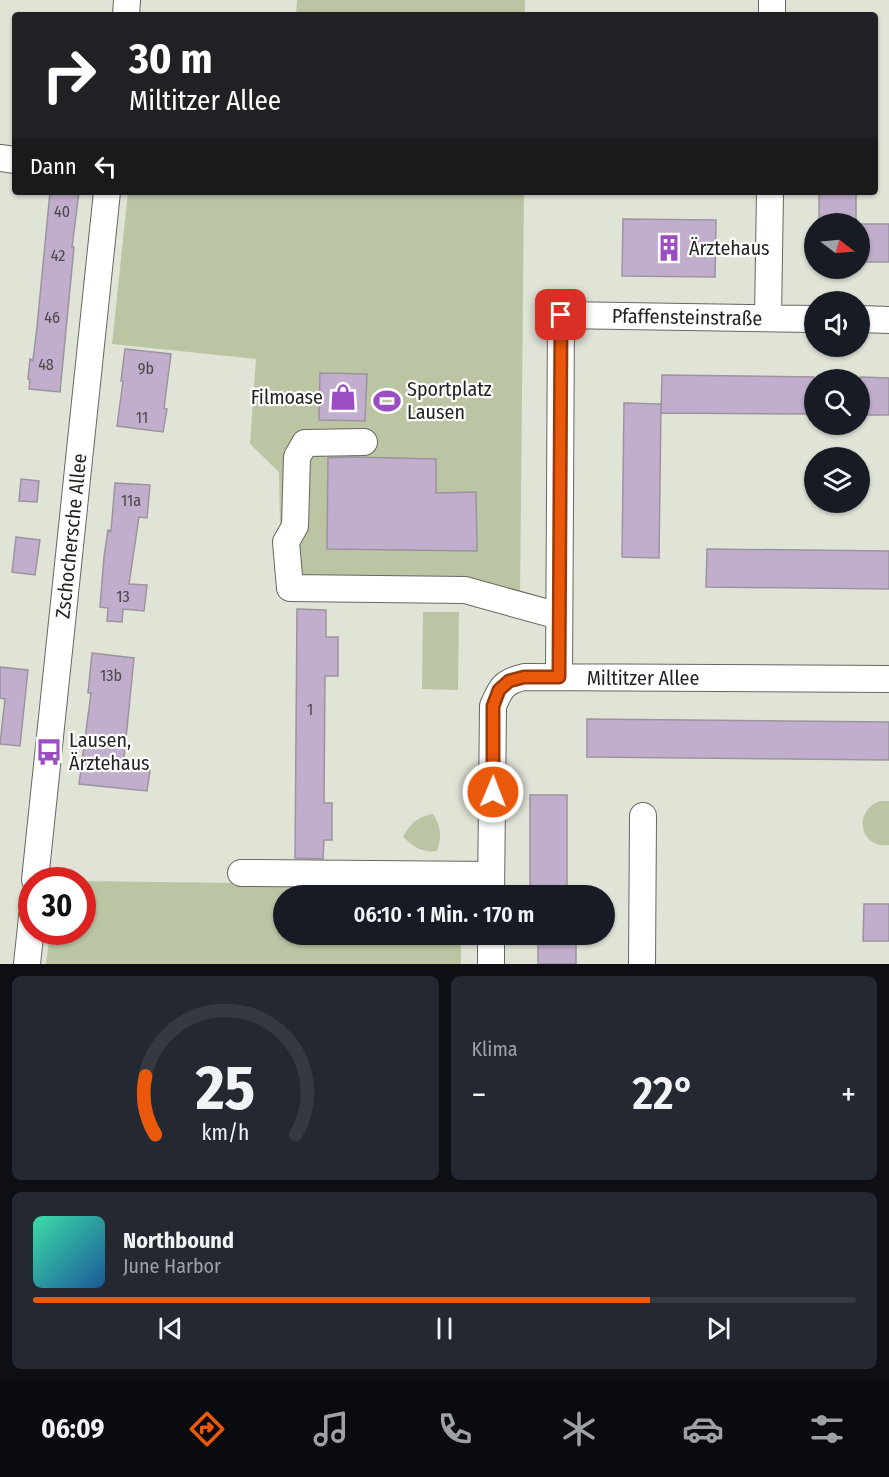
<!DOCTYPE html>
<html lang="de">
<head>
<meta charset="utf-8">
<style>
  body { margin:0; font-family:"Fira Sans Condensed",sans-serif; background:#242831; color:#f1f3f6; height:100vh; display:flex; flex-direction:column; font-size:22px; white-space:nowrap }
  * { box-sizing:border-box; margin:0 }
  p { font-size:20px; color:#9ea1a6 }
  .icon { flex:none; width:33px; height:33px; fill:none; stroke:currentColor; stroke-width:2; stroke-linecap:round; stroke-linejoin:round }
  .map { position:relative; height:964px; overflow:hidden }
  .panel { display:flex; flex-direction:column; gap:12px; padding:12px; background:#0d0f14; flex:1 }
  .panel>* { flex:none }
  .guide { position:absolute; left:12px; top:12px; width:866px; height:183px; border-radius:6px; box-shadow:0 2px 4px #0004; background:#202124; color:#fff; overflow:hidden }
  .needle { width:39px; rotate:106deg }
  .tools { position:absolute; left:804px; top:213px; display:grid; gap:12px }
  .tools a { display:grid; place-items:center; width:66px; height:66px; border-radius:50%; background:#171b24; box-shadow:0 2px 4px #0004; font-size:30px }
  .speed { position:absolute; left:18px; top:867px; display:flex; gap:12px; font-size:30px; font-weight:700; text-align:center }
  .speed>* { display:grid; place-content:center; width:78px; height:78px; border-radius:50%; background:#171b24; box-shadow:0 2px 4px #0004; line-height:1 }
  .speed .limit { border:9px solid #d22; background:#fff; color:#111 }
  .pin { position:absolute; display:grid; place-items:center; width:51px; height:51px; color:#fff; margin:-26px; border-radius:12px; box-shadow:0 3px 9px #0006 }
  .me { position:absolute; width:66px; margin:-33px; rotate:1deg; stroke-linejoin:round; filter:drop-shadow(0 0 4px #0008) }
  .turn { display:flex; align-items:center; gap:21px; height:126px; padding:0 18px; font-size:27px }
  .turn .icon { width:78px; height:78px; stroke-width:2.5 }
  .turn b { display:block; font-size:42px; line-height:51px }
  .then { display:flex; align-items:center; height:57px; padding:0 18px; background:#0003; gap:12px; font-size:22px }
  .big { font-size:45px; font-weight:600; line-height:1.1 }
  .panel .card { flex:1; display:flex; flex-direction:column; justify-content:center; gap:9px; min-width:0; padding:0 21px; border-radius:9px; background:#242831 }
  .panel .dial { align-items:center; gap:0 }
  .dial svg { height:156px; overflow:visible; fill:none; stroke:#363941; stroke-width:7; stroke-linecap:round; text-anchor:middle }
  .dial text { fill:#f1f3f6; stroke:none }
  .song { display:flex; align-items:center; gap:18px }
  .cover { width:72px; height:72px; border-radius:9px; background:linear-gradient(135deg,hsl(160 70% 55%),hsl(210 70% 35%)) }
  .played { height:6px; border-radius:3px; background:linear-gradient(90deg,#ea580c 75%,#363941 75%) }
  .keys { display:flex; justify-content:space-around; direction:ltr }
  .heat { display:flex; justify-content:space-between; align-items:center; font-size:33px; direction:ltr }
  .panel .tiles { flex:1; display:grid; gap:12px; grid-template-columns:1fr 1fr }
  .card:last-child { grid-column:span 2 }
  .trip { position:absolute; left:273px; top:885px; width:342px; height:60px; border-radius:30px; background:#171b24; box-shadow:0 2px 4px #0004; font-weight:600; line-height:60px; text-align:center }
  .dock { display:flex; height:96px; justify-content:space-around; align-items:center; background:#090b0e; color:#9ea1a6 }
  .dock .icon { width:42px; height:42px }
  .dock .selected { color:#ea580c }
  .dock b { font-size:27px; color:#f1f3f6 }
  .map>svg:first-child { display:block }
  .green { fill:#bbc5a4 }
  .building { fill:#c1aecc; stroke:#9b949f; stroke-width:1.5 }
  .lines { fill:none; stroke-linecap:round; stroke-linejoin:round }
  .minor-casing { stroke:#65685d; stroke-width:28 }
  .minor { stroke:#fff; stroke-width:26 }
  .route-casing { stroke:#983908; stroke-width:15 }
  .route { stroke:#ea580c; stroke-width:10 }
  .labels { text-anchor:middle; stroke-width:4.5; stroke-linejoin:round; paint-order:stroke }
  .number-label { font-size:16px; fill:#4b474b }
  .poi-label { font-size:20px; fill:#242520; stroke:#fff; text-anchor:start }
  .street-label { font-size:20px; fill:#242520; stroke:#fff }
</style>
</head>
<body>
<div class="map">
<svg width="889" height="964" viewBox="0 0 889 964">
  <rect width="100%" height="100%" fill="#e0e4d7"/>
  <path class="green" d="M297,0H525V15H296Z
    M128,192H524L520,600L281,576L279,472L250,444L256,359L112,344Z
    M423,612H459L458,690L422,689Z
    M880,801H889V845C860,849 852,811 880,801Z
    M433,814C441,826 442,837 437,851C422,853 414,847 403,837C411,823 417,817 433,814Z
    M83,881L461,886V895L284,896V934L461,935V964H46L50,932H82Z"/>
  <path class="building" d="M50,192H79L72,247H74L60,392L29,389L30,380L28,379L30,359L33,360L37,327Z
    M819,192H856V224L819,223Z
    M623,219L716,220L715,277L622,276Z
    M860,224H889V262H860Z
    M125,349L171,354L164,408L167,409L163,432L117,426L123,381H121Z
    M320,373L367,374L365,421L319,420Z
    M662,375L814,377V414L661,413Z
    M860,377L889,378V415H860Z
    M624,403L661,404L659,558L622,557Z
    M351,457L436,459V493L476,492L477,551L327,549L328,458Z
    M21,479L39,481L37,502L19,501Z
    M115,483L150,485L147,518L139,517L129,584L147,585L144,611L123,609L122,622L107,621L108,608L100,607L104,557L108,530L111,531Z
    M16,537L40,540L35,575L12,572Z
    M707,549L889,551V589L706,587Z
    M297,609L326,610V637H338V676H325L324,803H332V840H324L323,859L295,858Z
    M92,653L134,658L123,768L150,771L147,791L79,784L91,693H88Z
    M0,667L28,670L20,746L0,744L5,699L0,698Z
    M587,719L889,722V760L587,757Z
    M530,795H567V896H530Z
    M864,904H889V941H863Z
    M538,934H567V941H576V964H538Z"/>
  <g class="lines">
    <defs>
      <path id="minor" d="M126,15L127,0
        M772,15V0
        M0,158L15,160
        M768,318L770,192
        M860,319L889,320
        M364,442L305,443L297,457L295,526L286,542L290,588L465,590L559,616
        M559,677L561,315L814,319
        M241,873L491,875
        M35,880L107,192
        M491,896L493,706C501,687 504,682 524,677L889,679
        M27,964L32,917
        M491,964V934
        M642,964L643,816"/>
    </defs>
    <use href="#minor" class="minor-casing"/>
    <use href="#minor" class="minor"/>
  </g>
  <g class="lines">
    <defs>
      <path id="route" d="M493,792V706L499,690L509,681L524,677H559L561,315"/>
    </defs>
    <use href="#route" class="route-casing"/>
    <use href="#route" class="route"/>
  </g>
  <defs>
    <symbol id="building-bare" viewBox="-9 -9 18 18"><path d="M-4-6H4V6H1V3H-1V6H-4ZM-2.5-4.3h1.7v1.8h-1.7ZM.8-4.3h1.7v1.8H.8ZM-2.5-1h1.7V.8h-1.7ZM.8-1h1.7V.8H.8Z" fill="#9a4ec1" stroke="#fff" stroke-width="2.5" paint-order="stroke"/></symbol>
    <symbol id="shop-bare" viewBox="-9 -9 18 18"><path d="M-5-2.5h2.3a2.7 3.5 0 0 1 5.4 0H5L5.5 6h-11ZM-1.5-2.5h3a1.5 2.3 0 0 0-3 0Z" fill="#9a4ec1" stroke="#fff" stroke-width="2.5" paint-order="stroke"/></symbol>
    <symbol id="stadium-bare" viewBox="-9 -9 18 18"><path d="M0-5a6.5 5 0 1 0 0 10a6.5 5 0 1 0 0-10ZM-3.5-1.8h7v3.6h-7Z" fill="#9a4ec1" stroke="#fff" stroke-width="2.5" paint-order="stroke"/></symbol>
    <symbol id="bus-bare" viewBox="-9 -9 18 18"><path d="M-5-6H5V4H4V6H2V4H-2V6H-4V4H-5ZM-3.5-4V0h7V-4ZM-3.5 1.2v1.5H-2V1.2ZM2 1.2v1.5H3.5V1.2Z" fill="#9a4ec1" stroke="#fff" stroke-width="2.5" paint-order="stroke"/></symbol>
  </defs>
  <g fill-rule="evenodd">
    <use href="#building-bare" x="650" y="229" width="38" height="38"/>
    <use href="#shop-bare" x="324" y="378" width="38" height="38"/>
    <use href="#stadium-bare" x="368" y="382" width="38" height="38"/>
    <use href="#bus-bare" x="30" y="733" width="38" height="38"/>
  </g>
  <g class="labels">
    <g class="number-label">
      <text x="62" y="217">40</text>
      <text x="58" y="261">42</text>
      <text x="52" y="323">46</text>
      <text x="46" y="370">48</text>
      <text x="146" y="374">9b</text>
      <text x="142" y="423">11</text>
      <text x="131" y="506">11a</text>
      <text x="123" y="602">13</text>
      <text x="111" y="681">13b</text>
      <text x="310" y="715">1</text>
    </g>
    <g class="poi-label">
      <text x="689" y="255">Ärztehaus</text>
      <text x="407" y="396">Sportplatz<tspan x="407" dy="23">Lausen</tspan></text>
      <text x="323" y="404" text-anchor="end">Filmoase</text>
      <text x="69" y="747">Lausen,<tspan x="69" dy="23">Ärztehaus</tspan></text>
    </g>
    <g class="street-label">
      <text transform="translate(687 317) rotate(1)" y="7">Pfaffensteinstraße</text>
      <text transform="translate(71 536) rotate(-84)" y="7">Zschochersche Allee</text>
      <text x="643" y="685">Miltitzer Allee</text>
    </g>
  </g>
</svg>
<div class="tools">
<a><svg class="needle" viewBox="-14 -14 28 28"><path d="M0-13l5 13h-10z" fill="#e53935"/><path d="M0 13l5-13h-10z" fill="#9ea1a6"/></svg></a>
<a><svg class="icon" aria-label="sound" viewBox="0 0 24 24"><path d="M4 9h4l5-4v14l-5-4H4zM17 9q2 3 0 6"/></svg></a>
<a><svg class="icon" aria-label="search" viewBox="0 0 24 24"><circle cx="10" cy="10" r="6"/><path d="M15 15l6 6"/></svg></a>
<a><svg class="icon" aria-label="layers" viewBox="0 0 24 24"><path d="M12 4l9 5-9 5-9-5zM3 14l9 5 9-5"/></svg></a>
</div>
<div class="speed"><div class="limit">30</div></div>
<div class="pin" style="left:561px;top:315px;background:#d93025"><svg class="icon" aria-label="arrive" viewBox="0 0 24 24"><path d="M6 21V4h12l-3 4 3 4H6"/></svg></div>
<svg class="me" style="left:493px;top:792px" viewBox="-20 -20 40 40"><circle r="17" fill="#ea580c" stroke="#fff" stroke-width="3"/><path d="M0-11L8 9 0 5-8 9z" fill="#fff"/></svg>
<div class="trip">06:10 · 1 Min. · 170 m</div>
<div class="guide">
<div class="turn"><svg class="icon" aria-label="right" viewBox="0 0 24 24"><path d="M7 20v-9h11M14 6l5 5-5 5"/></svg><div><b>30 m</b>Miltitzer Allee</div></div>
<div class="then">Dann<svg class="icon" aria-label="left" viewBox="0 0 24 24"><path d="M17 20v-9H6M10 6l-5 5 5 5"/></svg></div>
</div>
</div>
<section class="panel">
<div class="tiles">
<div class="card dial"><svg viewBox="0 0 100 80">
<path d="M14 69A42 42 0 1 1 86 69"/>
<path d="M14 69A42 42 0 0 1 9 39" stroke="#ea580c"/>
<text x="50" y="56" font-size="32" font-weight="700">25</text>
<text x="50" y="72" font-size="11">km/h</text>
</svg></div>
<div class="card"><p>Klima</p>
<div class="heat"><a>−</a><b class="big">22°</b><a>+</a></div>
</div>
<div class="card">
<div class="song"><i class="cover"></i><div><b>Northbound</b><p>June Harbor</p></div></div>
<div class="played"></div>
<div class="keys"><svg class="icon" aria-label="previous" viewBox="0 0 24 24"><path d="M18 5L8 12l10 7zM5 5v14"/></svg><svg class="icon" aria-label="pause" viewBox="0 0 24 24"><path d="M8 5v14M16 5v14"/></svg><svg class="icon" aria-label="next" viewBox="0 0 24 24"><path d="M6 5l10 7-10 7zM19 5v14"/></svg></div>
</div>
</div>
</section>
<nav class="dock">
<b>06:09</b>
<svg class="icon selected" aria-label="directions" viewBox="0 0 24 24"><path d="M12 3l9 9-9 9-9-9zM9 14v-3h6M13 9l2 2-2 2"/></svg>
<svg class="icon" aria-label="music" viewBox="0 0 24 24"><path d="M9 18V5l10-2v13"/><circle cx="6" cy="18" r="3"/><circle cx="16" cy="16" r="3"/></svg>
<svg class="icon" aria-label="phone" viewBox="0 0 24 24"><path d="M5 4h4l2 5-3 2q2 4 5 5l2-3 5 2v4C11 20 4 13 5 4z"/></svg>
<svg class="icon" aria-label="climate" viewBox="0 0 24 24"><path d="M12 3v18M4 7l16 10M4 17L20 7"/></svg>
<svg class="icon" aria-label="car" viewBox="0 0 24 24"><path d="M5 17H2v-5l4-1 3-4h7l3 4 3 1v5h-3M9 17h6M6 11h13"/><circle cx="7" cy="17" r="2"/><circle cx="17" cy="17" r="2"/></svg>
<svg class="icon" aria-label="filters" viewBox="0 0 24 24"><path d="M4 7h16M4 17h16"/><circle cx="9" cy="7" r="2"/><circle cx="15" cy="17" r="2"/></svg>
</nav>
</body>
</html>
